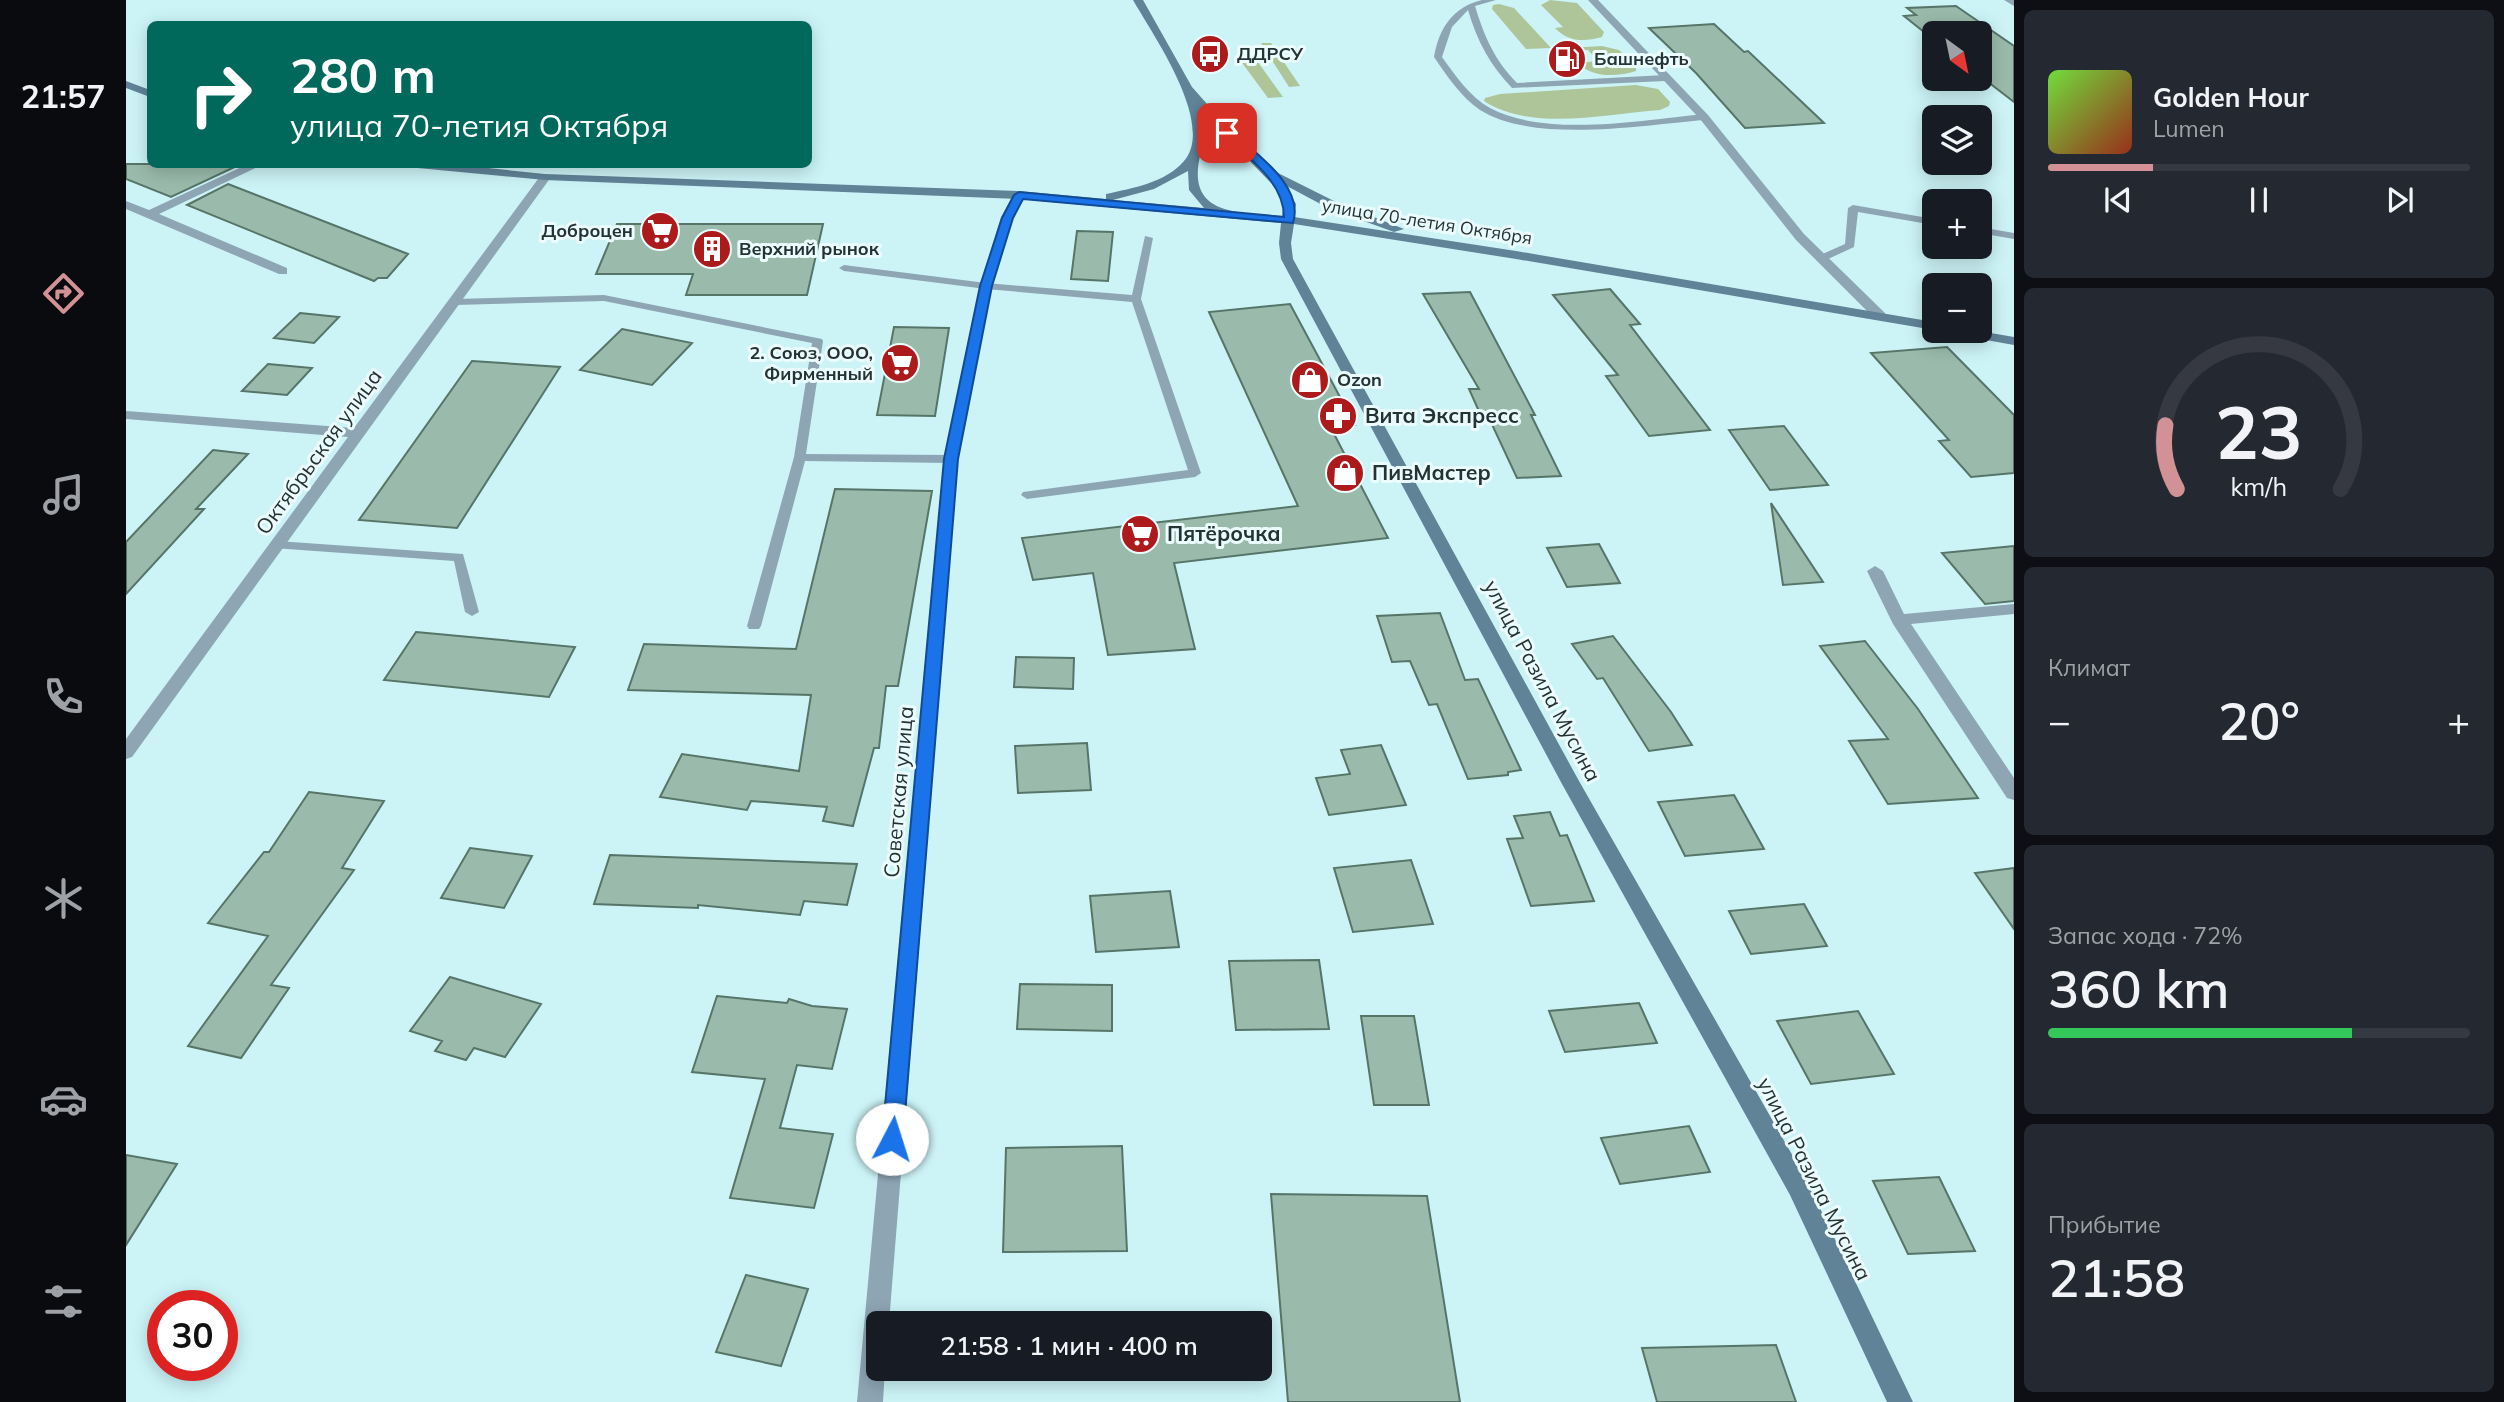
<!DOCTYPE html>
<html lang="ru">
<head>
<meta charset="utf-8">
<style>
  body { margin:0; font-family:Mulish,sans-serif; background:#242831; color:#f1f3f6; height:100vh; display:flex; flex-direction:column; font-size:26px; white-space:nowrap }
  * { box-sizing:border-box; margin:0 }
  p { font-size:23px; color:#9ea1a6 }
  .icon { flex:none; width:38px; height:38px; fill:none; stroke:currentColor; stroke-width:2; stroke-linecap:round; stroke-linejoin:round }
  .map { position:relative; flex:1; overflow:hidden }
  .details { display:flex; flex-direction:column; gap:10px; padding:10px; background:#0d0f14; width:490px }
  .details>* { flex:none }
  .banner { position:absolute; left:21px; top:21px; width:665px; height:147px; border-radius:10px; box-shadow:0 4px 18px #0003; background:#00695c; color:#fff; overflow:hidden }
  .needle { width:46px; rotate:147deg }
  .buttons { position:absolute; left:1796px; top:21px; display:grid; gap:14px }
  .buttons a { display:grid; place-items:center; width:70px; height:70px; border-radius:10px; background:#171b24; box-shadow:0 4px 18px #0003; font-size:35px }
  .speed { position:absolute; left:21px; top:1290px; display:flex; gap:14px; font-size:35px; font-weight:700; text-align:center }
  .speed>* { display:grid; place-content:center; width:91px; height:91px; border-radius:50%; background:#171b24; box-shadow:0 4px 18px #0003; line-height:1 }
  .speed .limit { border:10px solid #d22; background:#fff; color:#111 }
  .pin { position:absolute; display:grid; place-items:center; width:60px; height:60px; color:#fff; margin:-30px; border-radius:14px; box-shadow:0 4px 10px #0006 }
  .me { position:absolute; width:77px; margin:-38px; rotate:5deg; stroke-linejoin:round; filter:drop-shadow(0 0 5px #0008) }
  .turn { display:flex; align-items:center; gap:24px; height:147px; padding:0 28px; font-size:32px }
  .turn .icon { width:91px; height:91px; stroke-width:2.5 }
  .turn b { display:block; font-size:49px; line-height:60px }
  .big { font-size:52px; font-weight:600; line-height:1.1 }
  .details .widget { flex:1; display:flex; flex-direction:column; justify-content:center; gap:10px; min-width:0; padding:0 24px; border-radius:10px; background:#242831 }
  .details .dial { align-items:center; gap:0 }
  .dial svg { height:182px; overflow:visible; fill:none; stroke:#363941; stroke-width:7; stroke-linecap:round; text-anchor:middle }
  .dial text { fill:#f1f3f6; stroke:none }
  .song { display:flex; align-items:center; gap:21px }
  .cover { width:84px; height:84px; border-radius:10px; background:linear-gradient(135deg,hsl(100 70% 55%),hsl(10 70% 35%)) }
  .played { height:7px; border-radius:4px; background:linear-gradient(90deg,#d29194 25%,#363941 25%) }
  .keys { display:flex; justify-content:space-around; direction:ltr }
  .heat { display:flex; justify-content:space-between; align-items:center; font-size:38px; direction:ltr }
  .charge { height:10px; border-radius:5px; background:linear-gradient(90deg,#34c759 72%,#363941 0) }
  .trip { position:absolute; left:740px; top:1311px; width:406px; height:70px; border-radius:10px; background:#171b24; box-shadow:0 4px 18px #0003; font-weight:600; line-height:70px; text-align:center }
  main { display:flex; flex:1; min-height:0 }
  .tab-bar { display:flex; flex-direction:column; width:126px; justify-content:space-around; align-items:center; background:#090b0e; color:#9ea1a6 }
  .tab-bar .icon { width:49px; height:49px }
  .tab-bar .active { color:#d29194 }
  .tab-bar b { font-size:32px; color:#f1f3f6 }
  .map>svg:first-child { display:block }
  .green { fill:#adc599 }
  .building { fill:#9abbac; stroke:#567568; stroke-width:2 }
  .lines { fill:none; stroke-linecap:round; stroke-linejoin:round }
  .service { fill:#8ea5b4; fill-rule:evenodd }
  .minor { fill:#8ea5b4; fill-rule:evenodd }
  .tertiary { fill:#8ea5b4; fill-rule:evenodd }
  .secondary { fill:#608398; fill-rule:evenodd }
  .route { fill:#1a73e8; stroke:#114b97; stroke-width:2 }
  .labels { text-anchor:middle; stroke-width:6; stroke-linejoin:round; paint-order:stroke }
  .far-poi-label { font-size:18px; font-weight:bold; fill:#243435; stroke:#ecfcfd; text-anchor:start }
  .far-street-label { font-size:18px; fill:#243435; stroke:#ecfcfd }
  .poi-label { font-size:21px; font-weight:bold; fill:#243435; stroke:#ecfcfd; text-anchor:start }
  .street-label { font-size:21px; fill:#243435; stroke:#ecfcfd }
</style>
</head>
<body>
<main>
<nav class="tab-bar">
<b>21:57</b>
<svg class="icon active" aria-label="directions" viewBox="0 0 24 24"><path d="M12 3l9 9-9 9-9-9zM9 14v-3h6M13 9l2 2-2 2"/></svg>
<svg class="icon" aria-label="music" viewBox="0 0 24 24"><path d="M9 18V5l10-2v13"/><circle cx="6" cy="18" r="3"/><circle cx="16" cy="16" r="3"/></svg>
<svg class="icon" aria-label="phone" viewBox="0 0 24 24"><path d="M5 4h4l2 5-3 2q2 4 5 5l2-3 5 2v4C11 20 4 13 5 4z"/></svg>
<svg class="icon" aria-label="climate" viewBox="0 0 24 24"><path d="M12 3v18M4 7l16 10M4 17L20 7"/></svg>
<svg class="icon" aria-label="car" viewBox="0 0 24 24"><path d="M5 17H2v-5l4-1 3-4h7l3 4 3 1v5h-3M9 17h6M6 11h13"/><circle cx="7" cy="17" r="2"/><circle cx="17" cy="17" r="2"/></svg>
<svg class="icon" aria-label="filters" viewBox="0 0 24 24"><path d="M4 7h16M4 17h16"/><circle cx="9" cy="7" r="2"/><circle cx="15" cy="17" r="2"/></svg>
</nav>
<div class="map">
<svg width="1888" height="1402" viewBox="0 0 1888 1402">
  <rect width="100%" height="100%" fill="#ccf4f7"/>
  <path class="green" d="M1424,0L1451,3L1478,32L1476,37C1458,42 1442,42 1429,28L1437,27L1415,5Z
    M1373,4L1388,8L1425,48L1400,49L1366,9L1367,5Z
    M1135,43H1145L1174,86L1163,87Z
    M1476,46L1493,50L1510,67V71C1491,77 1466,78 1452,63L1472,61L1462,50L1440,51L1443,48Z
    M1129,58L1157,97L1142,98L1114,60Z
    M1510,85L1532,89L1544,102L1543,106L1534,110C1479,114 1406,132 1358,101L1359,98L1374,94Z"/>
  <path class="building" d="M1830,6L1888,46V102L1853,75V33H1808V40L1778,16L1790,15L1781,8Z
    M1588,24L1618,52L1622,51L1698,123L1619,128L1570,73L1523,28Z
    M0,164H115L45,197L0,179Z
    M102,184L282,254L261,278H252L248,281L61,205Z
    M491,224H697L681,295H560L567,274H470Z
    M951,231L987,232L982,281L945,279Z
    M1484,289L1514,324L1504,325L1584,430L1523,436L1480,376L1492,375L1427,295Z
    M1344,292L1409,415H1405L1435,476L1391,478L1363,418H1356L1343,389H1353L1297,294Z
    M1164,304L1229,425L1205,428L1262,538L1048,563L1069,649L982,655L967,573L907,580L896,538L1172,506L1083,312Z
    M174,313L213,317L188,343L148,338Z
    M768,327L823,328L809,416L751,415Z
    M496,329L566,343L526,385L454,370Z
    M1821,347L1888,415V473L1845,477L1813,441L1823,440L1745,353Z
    M346,361L434,367L331,528L233,520Z
    M142,364L186,368L161,395L116,391Z
    M1658,426L1702,485L1644,490L1603,430Z
    M87,450L122,454L70,509H78L0,594V542Z
    M709,489L806,491L772,686H760L753,748H748L727,826L697,821L701,807L625,801L621,810L534,797L556,754L673,771L685,695L502,690L518,644L670,649Z
    M1645,503L1697,582L1657,585Z
    M1473,544L1494,583L1441,587L1421,548Z
    M1888,546V601L1859,604L1816,553Z
    M1314,613L1339,680L1352,679L1395,770L1382,772V775L1342,779L1311,704L1303,705L1284,661L1266,662L1251,616Z
    M290,632L449,647L423,697L258,680Z
    M1487,636L1545,712L1566,745L1523,751L1477,678L1471,679L1446,644Z
    M1739,641L1792,709L1852,798L1762,804L1723,741L1762,739L1694,646Z
    M890,657L948,658L947,689L888,687Z
    M961,743L965,790L892,793L889,746Z
    M1255,745L1280,805L1203,815L1190,778L1224,774L1215,750Z
    M183,792L258,801L216,868L228,870L145,985L163,988L115,1058L62,1046L142,936L82,923L138,852H143Z
    M1608,795L1638,849L1559,856L1532,802Z
    M1424,812L1434,836L1441,835L1468,901L1405,906L1381,839L1397,838L1388,816Z
    M344,848L406,856L378,908L315,898Z
    M484,855L731,864L721,905L678,901L674,915L572,905V908L468,904Z
    M1285,860L1307,924L1227,932L1208,868Z
    M1888,868V929L1849,873Z
    M1044,891L1053,947L970,952L964,896Z
    M1678,904L1701,946L1625,954L1603,911Z
    M1193,960L1203,1029L1110,1030L1103,961Z
    M324,977L415,1004L379,1057L348,1048L340,1060L309,1051L316,1041L284,1031Z
    M894,984L986,985V1031L891,1029Z
    M591,996L661,1003L663,999L686,1006L721,1009L706,1069L671,1065L654,1128L707,1134L688,1208L604,1198L639,1079L566,1072Z
    M1513,1003L1531,1043L1439,1052L1423,1011Z
    M1732,1011L1768,1074L1685,1084L1651,1021Z
    M1235,1016H1288L1303,1105H1248Z
    M1563,1126L1584,1172L1494,1184L1475,1138Z
    M996,1146L1001,1251L877,1252L880,1148Z
    M0,1155L51,1164L0,1245Z
    M1813,1177L1849,1251L1782,1254L1747,1181Z
    M1145,1194L1301,1196L1334,1402H1162Z
    M620,1275L682,1289L655,1366L590,1352Z
    M1650,1345L1670,1402H1531L1516,1348Z"/>
  <g class="lines">
    <path class="service" d="M1356,0H1370L1349,6C1358,36 1369,61 1391,83L1539,75L1543,78L1539,81L1386,88C1364,65 1351,41 1342,10L1326,27L1316,57C1329,75 1344,97 1364,108C1420,138 1517,120 1578,114L1582,117L1578,120C1517,125 1408,144 1354,110C1335,97 1321,76 1308,57C1313,28 1327,7 1356,0Z
      M1727,205L1808,219V225L1732,212L1728,247L1700,260H1692V256L1719,244L1722,208Z
      M1853,227L1888,233V239L1853,233Z
      M1019,236L1027,238L1015,299L1075,473L1069,477L901,499L895,495L897,492L1062,470L1006,302L860,289L718,271L713,268L718,265L860,283L1006,295Z
      M478,295L696,339L697,341L680,454L825,455L831,459L825,463L679,461L635,626L633,629H623L621,626L668,457L686,343L478,301L329,305L324,302L329,299Z
      M151,541L337,554L353,612L346,616L339,612L328,561L147,548L145,545L147,542Z"/>
    <path class="minor" d="M1878,0H1888V6Z
      M122,164H138L33,214L161,268V274H153L0,209V201L23,210Z
      M415,175L425,177L6,757L0,759V739L222,437L0,419V411L228,428Z
      M893,191L899,195L887,217L866,286L832,459L763,1323H752V1368H759L757,1402H731L818,459L854,286L875,217L889,192Z
      M1749,566L1757,571L1778,614L1888,604V614L1785,624L1888,778V800L1881,798L1767,624L1741,571Z"/>
    <path class="tertiary" d="M1462,0H1472L1582,115L1678,234L1759,313V319H1749L1670,240L1574,119Z"/>
    <path class="secondary" d="M1007,0H1017L1066,87L1105,131L1148,171L1210,202L1278,229L1268,232L1202,208L1159,185L1170,204L1168,217L1390,251L1808,322V330L1390,259L1168,224L1165,243L1167,259L1453,781L1680,1179L1787,1402H1761L1664,1195L1436,784L1155,259L1153,243L1155,223L893,199L419,180L281,167L276,164H323L419,174L893,191L980,199V194C1007,188 1039,183 1058,161C1090,124 1027,35 1007,0ZM1073,109L1150,188L1158,204L1156,216C1115,212 1060,217 1074,156C1078,138 1080,127 1073,109ZM1062,171L1063,190L1078,208L987,200L1028,189Z
      M0,81L24,90V97L0,88Z
      M1825,331H1853L1888,337V345L1832,335Z"/>
  </g>
  <path class="route" d="M1098,131H1105C1128,152 1179,186 1167,223L897,199L887,218L866,286L832,459L777,1139L774,1146L766,1148L759,1146L756,1139L818,459L854,286L876,218L888,195L893,192L1158,217C1158,181 1121,157 1098,135Z"/>
  <defs>
    <symbol id="bus-disc" viewBox="-11 -11 22 22"><circle r="9.5" fill="#ac1a1c" stroke="#ecfcfd"/><path d="M-5-6H5V4H4V6H2V4H-2V6H-4V4H-5ZM-3.5-4V0h7V-4ZM-3.5 1.2v1.5H-2V1.2ZM2 1.2v1.5H3.5V1.2Z" fill="#fff"/></symbol>
    <symbol id="fuel-disc" viewBox="-11 -11 22 22"><circle r="9.5" fill="#ac1a1c" stroke="#ecfcfd"/><path d="M-5.5-6h7V0h2V4h1.3V-2.5L3-4.5l.8-.8L6-3V5H2.5V1h-1V6h-7ZM-4.2-4.7v3.2H.2V-4.7Z" fill="#fff"/></symbol>
    <symbol id="supermarket-disc" viewBox="-11 -11 22 22"><circle r="9.5" fill="#ac1a1c" stroke="#ecfcfd"/><path d="M-6-5.5h2.5l.6 2H6L4.5 2H-2.5L-4.4-4H-6ZM-1.5 3.2a1.3 1.3 0 1 0 .1 0ZM3 3.2a1.3 1.3 0 1 0 .1 0Z" fill="#fff"/></symbol>
    <symbol id="building-disc" viewBox="-11 -11 22 22"><circle r="9.5" fill="#ac1a1c" stroke="#ecfcfd"/><path d="M-4-6H4V6H1V3H-1V6H-4ZM-2.5-4.3h1.7v1.8h-1.7ZM.8-4.3h1.7v1.8H.8ZM-2.5-1h1.7V.8h-1.7ZM.8-1h1.7V.8H.8Z" fill="#fff"/></symbol>
    <symbol id="shop-disc" viewBox="-11 -11 22 22"><circle r="9.5" fill="#ac1a1c" stroke="#ecfcfd"/><path d="M-5-2.5h2.3a2.7 3.5 0 0 1 5.4 0H5L5.5 6h-11ZM-1.5-2.5h3a1.5 2.3 0 0 0-3 0Z" fill="#fff"/></symbol>
    <symbol id="pharmacy-disc" viewBox="-11 -11 22 22"><circle r="9.5" fill="#ac1a1c" stroke="#ecfcfd"/><path d="M-2-6h4v4h4v4h-4v4h-4v-4h-4v-4h4Z" fill="#fff"/></symbol>
  </defs>
  <g fill-rule="evenodd">
    <use href="#bus-disc" x="1062" y="32" width="44" height="44"/>
    <use href="#fuel-disc" x="1419" y="37" width="44" height="44"/>
    <use href="#supermarket-disc" x="512" y="209" width="44" height="44"/>
    <use href="#building-disc" x="564" y="227" width="44" height="44"/>
    <use href="#supermarket-disc" x="752" y="341" width="44" height="44"/>
    <use href="#shop-disc" x="1162" y="358" width="44" height="44"/>
    <use href="#pharmacy-disc" x="1190" y="394" width="44" height="44"/>
    <use href="#shop-disc" x="1197" y="451" width="44" height="44"/>
    <use href="#supermarket-disc" x="992" y="512" width="44" height="44"/>
  </g>
  <g class="labels">
    <g class="far-poi-label">
      <text x="1111" y="60">ДДРСУ</text>
      <text x="1468" y="65">Башнефть</text>
      <text x="507" y="237" text-anchor="end">Доброцен</text>
      <text x="613" y="255">Верхний рынок</text>
      <text x="747" y="359" text-anchor="end">2. Союз, ООО,<tspan x="747" dy="21">Фирменный</tspan></text>
      <text x="1211" y="386">Ozon</text>
    </g>
    <g class="far-street-label">
      <text transform="translate(1301 222) rotate(9)" y="6">улица 70-летия Октября</text>
    </g>
    <g class="poi-label">
      <text x="1239" y="423">Вита Экспресс</text>
      <text x="1246" y="480">ПивМастер</text>
      <text x="1041" y="541">Пятёрочка</text>
    </g>
    <g class="street-label">
      <text transform="translate(193 452) rotate(-54)" y="7">Октябрьская улица</text>
      <text transform="translate(1416 681) rotate(62)" y="7">улица Разила Мусина</text>
      <text transform="translate(773 792) rotate(-85)" y="7">Советская улица</text>
      <text transform="translate(1688 1179) rotate(63)" y="7">улица Разила Мусина</text>
    </g>
  </g>
</svg>
<div class="buttons">
<a><svg class="needle" viewBox="-14 -14 28 28"><path d="M0-13l5 13h-10z" fill="#e53935"/><path d="M0 13l5-13h-10z" fill="#9ea1a6"/></svg></a>
<a><svg class="icon" aria-label="layers" viewBox="0 0 24 24"><path d="M12 4l9 5-9 5-9-5zM3 14l9 5 9-5"/></svg></a>
<a>+</a>
<a>−</a>
</div>
<div class="speed"><div class="limit">30</div></div>
<div class="pin" style="left:1101px;top:133px;background:#d93025"><svg class="icon" aria-label="arrive" viewBox="0 0 24 24"><path d="M6 21V4h12l-3 4 3 4H6"/></svg></div>
<svg class="me" style="left:766px;top:1139px" viewBox="-20 -20 40 40"><circle r="19" fill="#fff"/><path d="M0-13L10 11 0 6-10 11z" fill="#1a73e8"/></svg>
<div class="trip">21:58 · 1 мин · 400 m</div>
<div class="banner">
<div class="turn"><svg class="icon" aria-label="right" viewBox="0 0 24 24"><path d="M7 20v-9h11M14 6l5 5-5 5"/></svg><div><b>280 m</b>улица 70-летия Октября</div></div>
</div>
</div>
<section class="details">
<div class="widget">
<div class="song"><i class="cover"></i><div><b>Golden Hour</b><p>Lumen</p></div></div>
<div class="played"></div>
<div class="keys"><svg class="icon" aria-label="previous" viewBox="0 0 24 24"><path d="M18 5L8 12l10 7zM5 5v14"/></svg><svg class="icon" aria-label="pause" viewBox="0 0 24 24"><path d="M8 5v14M16 5v14"/></svg><svg class="icon" aria-label="next" viewBox="0 0 24 24"><path d="M6 5l10 7-10 7zM19 5v14"/></svg></div>
</div>
<div class="widget dial"><svg viewBox="0 0 100 80">
<path d="M14 69A42 42 0 1 1 86 69"/>
<path d="M14 69A42 42 0 0 1 9 41" stroke="#d29194"/>
<text x="50" y="56" font-size="32" font-weight="700">23</text>
<text x="50" y="72" font-size="11">km/h</text>
</svg></div>
<div class="widget"><p>Климат</p>
<div class="heat"><a>−</a><b class="big">20°</b><a>+</a></div>
</div>
<div class="widget"><p>Запас хода · 72%</p><b class="big">360 km</b><div class="charge"></div></div>
<div class="widget"><p>Прибытие</p><b class="big">21:58</b></div>
</section>
</main>
</body>
</html>
